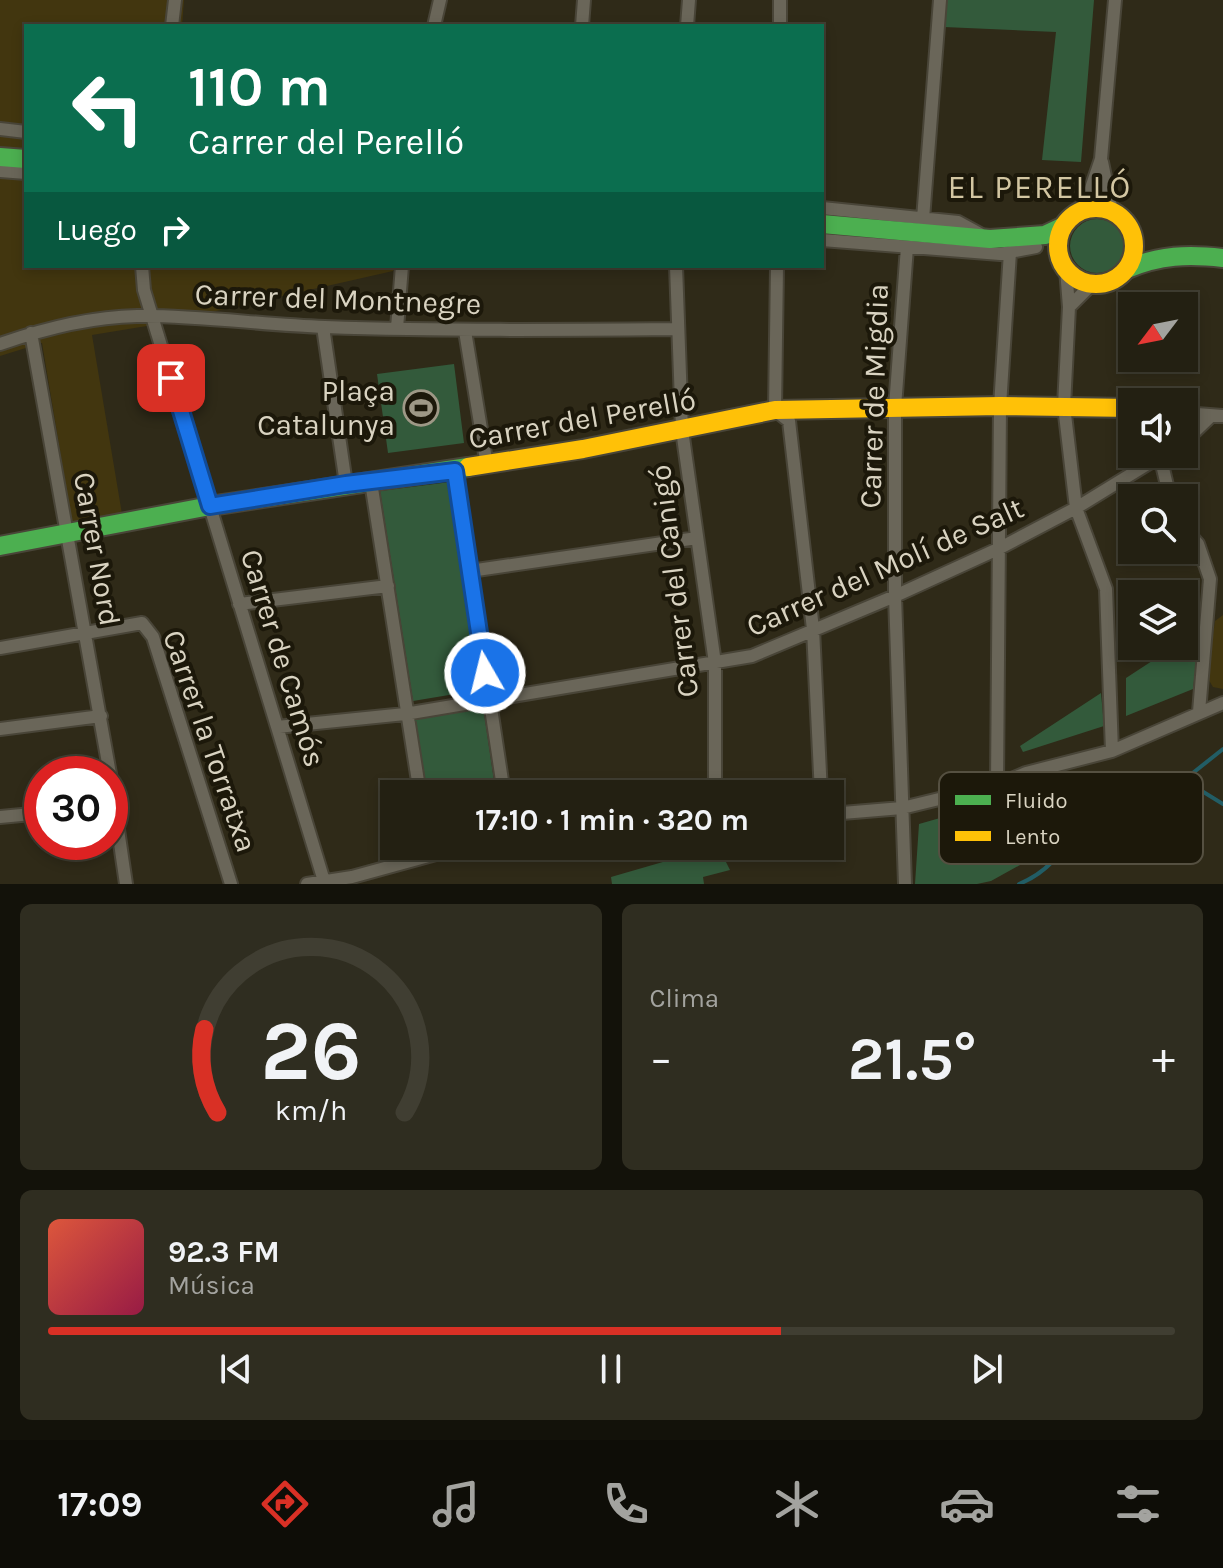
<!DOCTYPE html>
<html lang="es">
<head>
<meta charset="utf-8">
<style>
  body { margin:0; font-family:Karla,sans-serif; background:#2f2d20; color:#f1f3f6; height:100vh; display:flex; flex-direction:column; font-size:30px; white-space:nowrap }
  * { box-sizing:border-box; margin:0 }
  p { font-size:26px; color:#a3a39f }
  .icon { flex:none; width:44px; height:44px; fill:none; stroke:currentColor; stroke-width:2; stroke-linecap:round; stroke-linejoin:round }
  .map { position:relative; height:884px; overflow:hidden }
  .panel { display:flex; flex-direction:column; gap:20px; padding:20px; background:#13120a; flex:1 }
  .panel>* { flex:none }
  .banner { position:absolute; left:24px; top:24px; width:800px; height:244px; border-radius:0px; box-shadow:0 4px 12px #0003,0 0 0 2px #403e32; background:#0b6e4f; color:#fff; overflow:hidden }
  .needle { width:52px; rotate:238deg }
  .controls { position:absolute; left:1118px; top:292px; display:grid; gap:16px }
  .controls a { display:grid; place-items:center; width:80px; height:80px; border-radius:0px; background:#232012; box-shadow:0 4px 12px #0003,0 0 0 2px #403e32; font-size:40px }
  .speed { position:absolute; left:24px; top:756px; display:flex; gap:16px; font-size:40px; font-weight:700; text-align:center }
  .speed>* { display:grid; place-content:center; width:104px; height:104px; border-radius:50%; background:#232012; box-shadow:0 4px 12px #0003,0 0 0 2px #403e32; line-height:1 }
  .speed .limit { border:12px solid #d22; background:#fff; color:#111 }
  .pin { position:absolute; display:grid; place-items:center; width:68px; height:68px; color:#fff; margin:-34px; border-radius:16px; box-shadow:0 4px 12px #0006 }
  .me { position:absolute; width:88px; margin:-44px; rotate:352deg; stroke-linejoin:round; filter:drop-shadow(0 0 6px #0008) }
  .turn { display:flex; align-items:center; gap:28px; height:168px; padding:0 32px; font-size:36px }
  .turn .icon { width:104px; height:104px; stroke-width:2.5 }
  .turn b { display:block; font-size:56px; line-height:68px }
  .then { display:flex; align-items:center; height:76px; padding:0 32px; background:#0003; gap:16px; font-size:30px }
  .big { font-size:60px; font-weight:700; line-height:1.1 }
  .panel .tile { flex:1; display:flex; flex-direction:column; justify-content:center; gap:12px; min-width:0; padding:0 28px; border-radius:12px; background:#2f2d20 }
  .panel .dial { align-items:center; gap:0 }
  .dial svg { height:208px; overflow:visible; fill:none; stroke:#403e32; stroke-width:7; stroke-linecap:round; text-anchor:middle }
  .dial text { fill:#f1f3f6; stroke:none }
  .song { display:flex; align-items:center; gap:24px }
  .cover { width:96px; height:96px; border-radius:12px; background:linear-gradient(135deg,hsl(10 70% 55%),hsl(340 70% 35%)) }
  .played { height:8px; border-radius:4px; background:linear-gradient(90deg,#d93025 65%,#403e32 65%) }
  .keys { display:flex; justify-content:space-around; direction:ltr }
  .heat { display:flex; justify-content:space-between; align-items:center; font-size:44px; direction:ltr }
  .panel .tiles { flex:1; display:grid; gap:20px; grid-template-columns:1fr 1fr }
  .tile:last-child { grid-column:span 2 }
  .trip { position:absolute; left:380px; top:780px; width:464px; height:80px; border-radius:0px; background:#232012; box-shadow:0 4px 12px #0003,0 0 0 2px #403e32; font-weight:700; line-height:80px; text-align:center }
  .tabs { display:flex; height:128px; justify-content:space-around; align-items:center; background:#0e0d07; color:#a3a39f }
  .tabs .icon { width:56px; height:56px }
  .tabs .selected { color:#d93025 }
  .tabs b { font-size:36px; color:#f1f3f6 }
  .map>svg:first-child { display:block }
  .built { fill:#42360f }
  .green { fill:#335a3b }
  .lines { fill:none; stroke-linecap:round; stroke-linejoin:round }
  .stream { stroke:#225d65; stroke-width:4 }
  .street-casing { stroke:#494538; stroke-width:16 }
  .fast-casing { stroke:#494538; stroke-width:22 }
  .slow-casing { stroke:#494538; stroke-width:22 }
  .street { stroke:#6a6659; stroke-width:12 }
  .fast { stroke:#4caf50; stroke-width:18 }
  .slow { stroke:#ffc107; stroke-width:18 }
  .route-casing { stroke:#114b97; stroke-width:20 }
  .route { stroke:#1a73e8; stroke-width:14 }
  .labels { text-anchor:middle; stroke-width:8; stroke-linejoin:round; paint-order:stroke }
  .street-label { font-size:30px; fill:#d9d3c1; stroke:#1c180a }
  .poi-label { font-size:30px; fill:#d9d3c1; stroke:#1c180a; text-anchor:end }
  .neighbourhood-label { font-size:32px; letter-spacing:2px; fill:#d3c6a2; stroke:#1c180a }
  .key { fill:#1c180a; stroke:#555041; stroke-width:2 }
  .key-label { font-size:22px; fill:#d9d3c1 }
</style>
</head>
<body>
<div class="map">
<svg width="1223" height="884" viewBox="0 0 1223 884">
  <rect width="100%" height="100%" fill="#2f2a18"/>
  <path class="built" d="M0,0H184L182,26H26V266H394L393,271L159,324L92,335L122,514L72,522L42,343L0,356Z
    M1223,615V689L1213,687L1207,677L1215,621Z"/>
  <path class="green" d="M947,0H1094L1081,162L1042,160L1056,32L944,27Z
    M1070 246a27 27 0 1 1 54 0a27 27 0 1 1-54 0Z
    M454,364L464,443L388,453L377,374Z
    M450,482L479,690L413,701L380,491Z
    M1200,630L1193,689L1126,716V678L1175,646H1184V640Z
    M1101,693L1104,726L1023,752L1020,746Z
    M483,706L496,794H427L414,717Z
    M1066,782L1078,791H1074L1029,860L991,881L977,884H915L919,824Z
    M718,846L730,870L703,877L704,884H612L611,877Z"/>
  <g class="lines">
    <path class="stream" d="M1184,780L1223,749
      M1019,884C1061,867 1069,834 1096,802L1129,797L1184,780L1223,804"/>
    <defs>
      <path id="street" d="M172,26L175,0
        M434,26L440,0
        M582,26L584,0
        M687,26L689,0
        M780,26V0
        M0,129L26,132
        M1102,162L1112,211
        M0,171L26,173
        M822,208L958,222L980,234
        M1084,209L1101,159L1115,0
        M923,219L940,0
        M822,240L1000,254L1036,247
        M142,266L144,290L324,881
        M676,266L682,430L715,663V794
        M777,266L775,410L789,421L813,629L821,794
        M1066,269L1069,307L1064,406L1076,508L1106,589L1112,751
        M1069,307L1092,284
        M323,327L346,484
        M397,328L402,266
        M465,331L487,466
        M31,333L110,774
        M0,344C43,329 91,317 137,316C199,315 262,325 325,327C442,331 559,330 677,329
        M1184,413L1223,416
        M1184,442L1211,416
        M1160,456L1170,498
        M455,471L504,794
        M371,482L420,794
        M1184,528L1198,544L1210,579L1199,712
        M470,571L697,538
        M239,604L388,586
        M0,648L142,623L153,637L231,884
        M277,727L405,714L752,656L895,596L1000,548L1076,508L1164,454
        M0,729L101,716
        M110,775L126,884
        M997,785L1000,406L1010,252
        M830,814L902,808L997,785L1026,773L1112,751L1223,703
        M0,817L42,813
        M307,884L352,877L465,846
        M905,884L895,596V407L907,247"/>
      <path id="fast" d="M0,157L26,159
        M822,224L990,239L1045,235L1062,227
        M1127,269C1160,255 1188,254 1223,258
        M0,546L210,506L468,467"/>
      <path id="slow" d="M1058 246a38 38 0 1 1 76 0a38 38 0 1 1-76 0Z
        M468,467L583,449L775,410L1000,406L1132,408"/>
    </defs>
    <use href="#street" class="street-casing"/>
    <use href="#fast" class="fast-casing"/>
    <use href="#slow" class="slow-casing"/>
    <use href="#street" class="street"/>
    <use href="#fast" class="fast"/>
    <use href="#slow" class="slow"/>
  </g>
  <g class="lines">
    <defs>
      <path id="route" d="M171,378L210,506L346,484L455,471L485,673"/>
    </defs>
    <use href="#route" class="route-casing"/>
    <use href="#route" class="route"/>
  </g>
  <defs>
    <symbol id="stadium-ring" viewBox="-11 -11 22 22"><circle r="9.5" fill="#1c180a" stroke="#9e9886" stroke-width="1.5"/><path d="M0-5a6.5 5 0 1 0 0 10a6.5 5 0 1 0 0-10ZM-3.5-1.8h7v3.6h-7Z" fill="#9e9886"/></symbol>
  </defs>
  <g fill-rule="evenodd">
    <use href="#stadium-ring" x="401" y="388" width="40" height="40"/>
  </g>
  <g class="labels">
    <g class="street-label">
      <text transform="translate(338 299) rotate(2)" y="10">Carrer del Montnegre</text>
      <text transform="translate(874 396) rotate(-88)" y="10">Carrer de Migdia</text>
      <text transform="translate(582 419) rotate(-10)" y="10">Carrer del Perelló</text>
      <text transform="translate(97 549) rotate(80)" y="10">Carrer Nord</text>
      <text transform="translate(885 567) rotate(-24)" y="10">Carrer del Molí de Salt</text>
      <text transform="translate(674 581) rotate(-97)" y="10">Carrer del Canigó</text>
      <text transform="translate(283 658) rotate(73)" y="10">Carrer de Camós</text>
      <text transform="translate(210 741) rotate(71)" y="10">Carrer la Torratxa</text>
    </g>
    <g class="poi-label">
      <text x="395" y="401">Plaça<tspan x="395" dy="34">Catalunya</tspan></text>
    </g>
    <g class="neighbourhood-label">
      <text x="1040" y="198">EL PERELLÓ</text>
    </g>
  </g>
  <rect x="939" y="772" width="264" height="92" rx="12" class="key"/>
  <rect x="955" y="795" width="36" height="10" fill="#4caf50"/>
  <rect x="955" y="831" width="36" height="10" fill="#ffc107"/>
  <g class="key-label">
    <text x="1005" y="808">Fluido</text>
    <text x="1005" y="844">Lento</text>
  </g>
</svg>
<div class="controls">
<a><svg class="needle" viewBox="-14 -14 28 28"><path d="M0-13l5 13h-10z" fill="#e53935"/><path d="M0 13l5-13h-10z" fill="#a3a39f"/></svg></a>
<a><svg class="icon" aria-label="sound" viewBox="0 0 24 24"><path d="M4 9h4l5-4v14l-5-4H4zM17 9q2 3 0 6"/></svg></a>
<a><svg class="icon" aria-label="search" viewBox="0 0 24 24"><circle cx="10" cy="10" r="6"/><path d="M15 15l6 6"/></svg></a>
<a><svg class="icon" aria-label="layers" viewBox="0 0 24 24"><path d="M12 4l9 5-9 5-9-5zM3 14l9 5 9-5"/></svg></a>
</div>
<div class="speed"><div class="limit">30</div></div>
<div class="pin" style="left:171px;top:378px;background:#d93025"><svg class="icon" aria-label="arrive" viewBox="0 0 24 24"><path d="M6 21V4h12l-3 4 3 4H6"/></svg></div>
<svg class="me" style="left:485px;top:673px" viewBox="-20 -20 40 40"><circle r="17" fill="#1a73e8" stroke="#fff" stroke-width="3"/><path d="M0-11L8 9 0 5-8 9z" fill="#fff"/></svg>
<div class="trip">17:10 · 1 min · 320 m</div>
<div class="banner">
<div class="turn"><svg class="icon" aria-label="left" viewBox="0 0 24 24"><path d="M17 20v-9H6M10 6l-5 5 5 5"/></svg><div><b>110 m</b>Carrer del Perelló</div></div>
<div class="then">Luego<svg class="icon" aria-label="right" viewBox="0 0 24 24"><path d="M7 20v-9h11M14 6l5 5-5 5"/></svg></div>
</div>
</div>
<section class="panel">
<div class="tiles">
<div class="tile dial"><svg viewBox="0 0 100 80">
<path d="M14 69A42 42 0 1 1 86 69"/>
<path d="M14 69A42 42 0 0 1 9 37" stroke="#d93025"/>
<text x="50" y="56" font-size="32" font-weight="700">26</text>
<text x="50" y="72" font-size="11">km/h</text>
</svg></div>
<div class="tile"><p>Clima</p>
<div class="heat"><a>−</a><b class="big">21.5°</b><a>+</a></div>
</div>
<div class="tile">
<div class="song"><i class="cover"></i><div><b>92.3 FM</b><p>Música</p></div></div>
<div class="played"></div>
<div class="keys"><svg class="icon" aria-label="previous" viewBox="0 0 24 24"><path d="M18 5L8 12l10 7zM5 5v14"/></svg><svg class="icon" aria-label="pause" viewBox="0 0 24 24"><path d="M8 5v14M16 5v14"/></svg><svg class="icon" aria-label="next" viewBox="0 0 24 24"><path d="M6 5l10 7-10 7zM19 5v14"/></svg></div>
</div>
</div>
</section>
<nav class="tabs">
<b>17:09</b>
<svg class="icon selected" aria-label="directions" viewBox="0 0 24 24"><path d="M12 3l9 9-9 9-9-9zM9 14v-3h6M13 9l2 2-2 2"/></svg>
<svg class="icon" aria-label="music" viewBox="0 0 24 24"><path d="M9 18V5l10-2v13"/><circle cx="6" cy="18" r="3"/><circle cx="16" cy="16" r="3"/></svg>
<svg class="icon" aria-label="phone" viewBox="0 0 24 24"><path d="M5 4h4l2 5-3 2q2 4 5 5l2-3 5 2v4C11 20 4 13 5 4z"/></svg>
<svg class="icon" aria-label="climate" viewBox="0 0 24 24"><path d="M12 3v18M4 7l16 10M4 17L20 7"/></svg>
<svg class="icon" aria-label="car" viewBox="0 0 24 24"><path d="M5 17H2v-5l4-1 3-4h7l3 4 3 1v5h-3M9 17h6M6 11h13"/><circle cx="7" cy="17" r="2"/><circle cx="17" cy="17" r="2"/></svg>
<svg class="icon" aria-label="filters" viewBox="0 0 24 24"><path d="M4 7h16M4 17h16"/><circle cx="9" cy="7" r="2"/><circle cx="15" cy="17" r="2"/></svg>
</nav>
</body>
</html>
